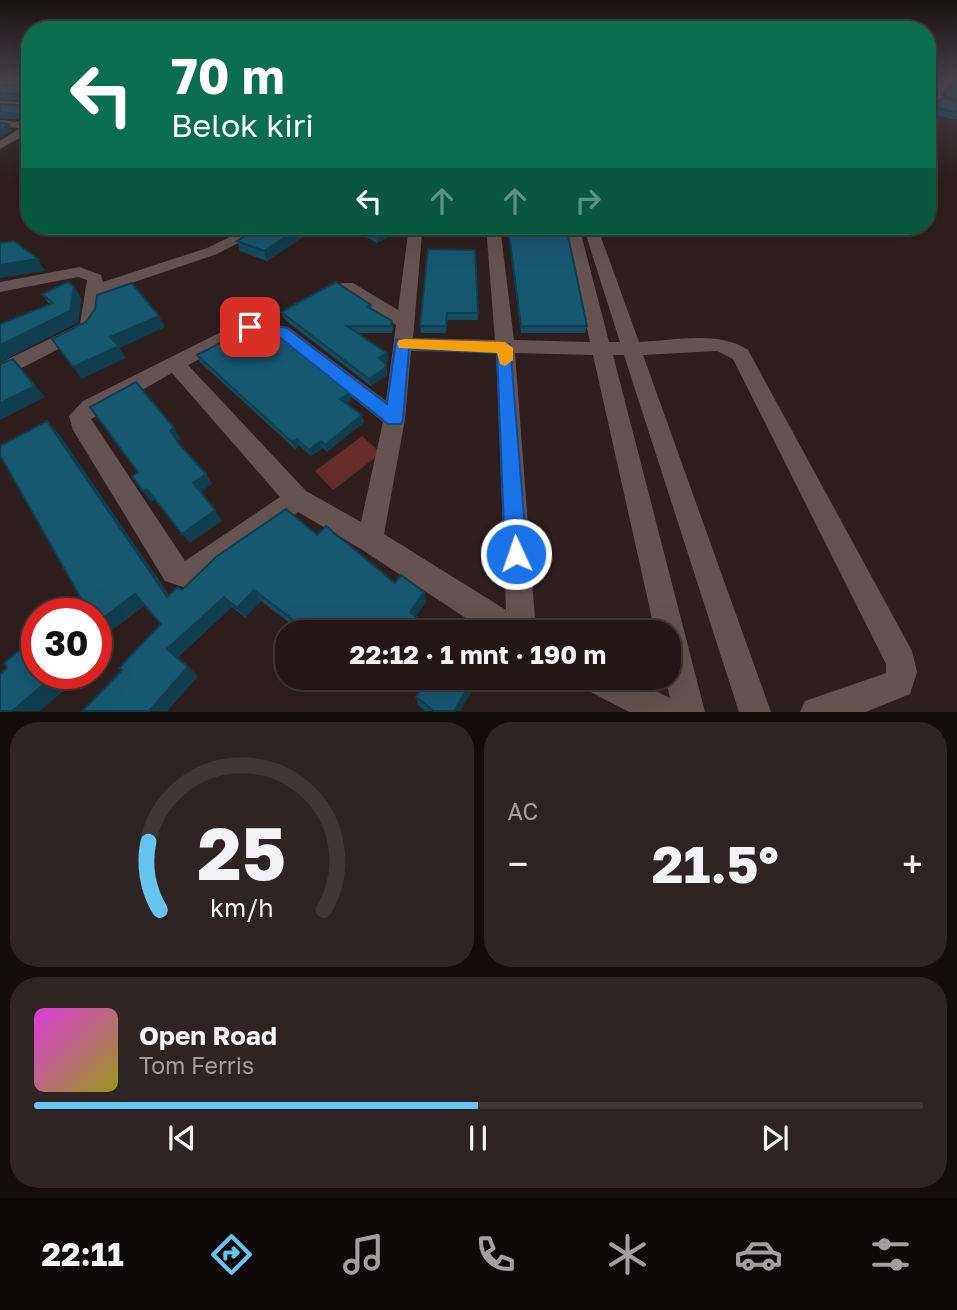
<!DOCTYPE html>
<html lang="id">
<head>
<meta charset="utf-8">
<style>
  body { margin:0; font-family:"Golos Text",sans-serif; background:#2e2423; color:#f1f3f6; height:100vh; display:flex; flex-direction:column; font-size:26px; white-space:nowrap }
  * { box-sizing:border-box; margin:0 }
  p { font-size:23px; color:#a29fa1 }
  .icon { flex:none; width:38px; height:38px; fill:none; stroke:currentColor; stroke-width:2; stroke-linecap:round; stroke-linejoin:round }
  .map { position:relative; height:712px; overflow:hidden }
  .panel { display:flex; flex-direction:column; gap:10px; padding:10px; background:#130d0c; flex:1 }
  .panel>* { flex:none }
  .guide { position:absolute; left:21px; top:21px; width:915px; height:214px; border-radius:28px; box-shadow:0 7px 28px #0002,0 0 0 2px #3f3635; background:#0b6e4f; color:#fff; overflow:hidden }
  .speed { position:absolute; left:21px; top:598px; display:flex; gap:14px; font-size:35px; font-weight:700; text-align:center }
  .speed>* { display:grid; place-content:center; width:91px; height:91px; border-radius:50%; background:#221716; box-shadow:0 7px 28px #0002,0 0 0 2px #3f3635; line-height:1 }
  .speed .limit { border:10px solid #d22; background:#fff; color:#111 }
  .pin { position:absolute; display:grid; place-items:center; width:60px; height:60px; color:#fff; margin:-30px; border-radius:14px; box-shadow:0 4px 10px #0006 }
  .me { position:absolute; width:77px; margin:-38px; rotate:357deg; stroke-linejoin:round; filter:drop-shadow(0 0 5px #0008) }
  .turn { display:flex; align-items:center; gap:24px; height:147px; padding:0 35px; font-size:32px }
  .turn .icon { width:91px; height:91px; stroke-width:2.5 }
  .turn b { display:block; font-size:49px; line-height:60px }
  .lanes { display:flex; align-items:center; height:66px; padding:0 35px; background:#0003; justify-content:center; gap:35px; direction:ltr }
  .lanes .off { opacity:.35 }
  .big { font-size:52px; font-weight:700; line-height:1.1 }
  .panel .card { flex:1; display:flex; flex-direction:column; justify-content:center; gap:10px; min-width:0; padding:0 24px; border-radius:28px; background:#2e2423 }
  .panel .dial { align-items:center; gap:0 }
  .dial svg { height:182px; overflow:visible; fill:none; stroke:#3f3635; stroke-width:7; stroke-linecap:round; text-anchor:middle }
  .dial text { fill:#f1f3f6; stroke:none }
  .song { display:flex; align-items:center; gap:21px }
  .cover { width:84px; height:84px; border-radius:10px; background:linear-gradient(135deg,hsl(300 70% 55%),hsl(60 70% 35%)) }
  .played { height:7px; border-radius:4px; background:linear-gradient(90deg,#65c5ee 50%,#3f3635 50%) }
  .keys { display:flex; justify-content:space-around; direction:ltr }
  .heat { display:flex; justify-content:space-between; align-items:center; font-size:38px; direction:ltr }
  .panel .tiles { flex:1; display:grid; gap:10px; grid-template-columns:1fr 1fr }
  .card:last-child { grid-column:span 2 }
  .trip { position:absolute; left:275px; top:620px; width:406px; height:70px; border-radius:28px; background:#221716; box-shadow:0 7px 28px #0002,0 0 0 2px #3f3635; font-weight:700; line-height:70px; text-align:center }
  .tabs { display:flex; height:112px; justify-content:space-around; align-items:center; background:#0e0909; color:#a29fa1 }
  .tabs .icon { width:49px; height:49px }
  .tabs .current { color:#65c5ee }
  .tabs b { font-size:32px; color:#f1f3f6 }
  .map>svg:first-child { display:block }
  .green { fill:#672d28 }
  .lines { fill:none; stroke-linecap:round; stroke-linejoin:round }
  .minor { fill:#645351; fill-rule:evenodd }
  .wall { fill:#144c61 }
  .shaded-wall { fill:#103e4f }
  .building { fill:#175871; stroke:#103e4f; stroke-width:2 }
  .route { fill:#1a73e8; stroke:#114b97; stroke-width:2 }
  .slow { fill:#f59e0b }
</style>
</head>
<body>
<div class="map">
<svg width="957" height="712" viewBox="0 0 957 712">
  <rect width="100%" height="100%" fill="#2e1f1e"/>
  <path class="green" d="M362,436L381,453L333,490L315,471Z"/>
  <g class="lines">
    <path class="minor" d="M943,80H953L944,89L942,96L957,102V108L932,98L934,88Z
      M0,81L30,83V89L0,87Z
      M0,101L30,103V109L0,107Z
      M0,120L30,123V132L0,149V141L20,128L0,126Z
      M253,226H271L217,254L102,293L100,321L92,332L0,379V363L80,324L87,280L78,277L0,292V282L80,267L101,275L103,282L207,248Z
      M401,226H416L422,234L413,338L495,340L486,226H500L514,340L590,342L565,226H579L609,342H620L583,226H597L639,342C673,341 718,330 748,350L912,651L917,672L910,694L866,712H800L805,701L886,673V664L733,359L717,351L643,355L771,712H739L624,355H613L705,712H629L583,688L579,677H627L670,698L665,677H668V632H655L593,355L515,353L536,632H487L361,549L298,512L196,584L186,588L165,581L73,430L69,416L83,401L229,328L250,321L288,327L386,401L396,325L339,287L341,283H353L398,310L408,235ZM251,333L277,336L383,422L361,522L306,491L188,365ZM411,351L496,352L506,610L384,534L405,419ZM172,373L280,497L185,561L91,419Z"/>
  </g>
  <path class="wall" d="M30,84L29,120L0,118V104L27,106L29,100L0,99V85L27,87Z
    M957,86V100L946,95L950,89Z
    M957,102V119L956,120L928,113L931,106Z
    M261,226H332L318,233L313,230L267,261L240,251L237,241Z
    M346,226H400L401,230L377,243Z
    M507,226H566L587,326L585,333H521Z
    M475,250L478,320H447L446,333H421L420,326Z
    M74,287L81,298L78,322L0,362V324L49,304L42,294Z
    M371,305L372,309L392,321L393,328L392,333H358L387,353L388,361L385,363L387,371V375L371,386L284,319L281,312Z
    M234,349L351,400L346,404L364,422L327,452L323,448L311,456L299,445L295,449L200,362L197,355Z
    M58,433L169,595L317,535L395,583L424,592L426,602L416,616L421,621L423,630L422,632H302L261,601L245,618L232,607L177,658L198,676L167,711H82L122,670L161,624L145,605L108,633Z
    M373,677H388L382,685Z
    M428,677H478V681L460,711H425L418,705L416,697Z"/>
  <path class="shaded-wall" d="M9,124L12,130L0,138V130Z
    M302,226H312L313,230L267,261L264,251Z
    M316,226H332L318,233Z
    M389,226H400L401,230L377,243L376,233Z
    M38,259L45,271L0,278V265Z
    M74,287L81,298L78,322L0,362V345Z
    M159,316L165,327L120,348L126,358L81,379L73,367L110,337Z
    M387,353L388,361L380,366L379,358Z
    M386,364L387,375L371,386L369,379Z
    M35,386L45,397L0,420V403Z
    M350,393L351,400L342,406L340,399Z
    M362,415L364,422L327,452L325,445Z
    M47,421L58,433L177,607L167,597Z
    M174,428L181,439L176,441L170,431Z
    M297,439L299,445L295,449L292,442Z
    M321,441L323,448L311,456L309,450Z
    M206,474L212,484L199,493L193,483Z
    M147,489L155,499L151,502L143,491Z
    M215,510L222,521L190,543L182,534Z
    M254,590L261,601L245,618L237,608Z
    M424,592L426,602L412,622L410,612Z
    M135,594L146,604L108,633L96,624V623Z
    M224,597L232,607L177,658L167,649Z
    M421,621L423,630L422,632H413Z
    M188,667L198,676L167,711H149Z
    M56,674H83L40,711H12Z
    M379,677H388L382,685Z
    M475,677H478V681L460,711H454Z"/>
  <path class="building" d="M30,84V98L27,95L0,93V85L27,87Z
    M957,86V92L950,89Z
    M30,98V124L27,115L0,112V104L27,106Z
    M944,98L957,102V113L931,106Z
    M0,123L9,124L0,130Z
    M261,226H302L264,251L237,241Z
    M363,226H389L376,233Z
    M508,226H566L587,326H521Z
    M14,241L38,259L0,265V243Z
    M428,249L475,250L478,313H447L446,326H420Z
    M68,282L74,287L70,311L0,345V324L53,303L42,294Z
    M336,282L371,305L368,307L392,321L391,326H347L387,353L379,358L386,364L385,368L369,379L281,312Z
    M132,283L159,316L110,337L119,346L73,367L52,339L86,322L95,309L97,295Z
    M267,331L274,332L350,393L340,399L362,415L325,445L321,441L309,450L297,439L292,442L197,355L224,341L234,349Z
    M13,359L35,386L0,403V364Z
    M136,382L174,428L170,431L180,445L206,474L193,483L215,510L182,534L147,489L143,491L132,476L138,472L90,407Z
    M47,421L167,597L178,587L182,590L216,557L286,509L317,535L326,526L395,583L401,575L424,592L410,612L421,621L413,632H309L254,590L237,608L224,597L167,649L188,667L149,711H82L122,670L119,668L161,624L135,594L96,623V614H90L0,455V446Z
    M37,636V674H56L12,711H0V674L7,668L4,663Z
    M428,677H475L454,711H434L416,697Z"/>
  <linearGradient id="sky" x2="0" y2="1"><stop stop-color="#191110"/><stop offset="0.44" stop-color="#46424c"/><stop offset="1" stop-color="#46424c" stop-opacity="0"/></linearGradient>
  <rect width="957" height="180" fill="url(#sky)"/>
  <path class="route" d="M250,322L287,328L387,404L396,340L510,344L527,554L524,562L516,565L509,562L505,554L497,353L409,349L403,419L401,424H388L278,336L244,331L242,327L244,324Z"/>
  <path class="slow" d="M405,339L505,342L513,348V360L505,366L500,364L497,353L399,348L397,344L399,340Z"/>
</svg>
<div class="speed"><div class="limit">30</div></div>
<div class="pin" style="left:250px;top:327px;background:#d93025"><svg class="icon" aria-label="arrive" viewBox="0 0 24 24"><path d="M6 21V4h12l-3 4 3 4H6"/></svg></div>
<svg class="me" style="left:516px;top:554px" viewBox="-20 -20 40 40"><circle r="17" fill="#1a73e8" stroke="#fff" stroke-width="3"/><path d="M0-11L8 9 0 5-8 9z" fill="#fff"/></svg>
<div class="trip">22:12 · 1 mnt · 190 m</div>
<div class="guide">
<div class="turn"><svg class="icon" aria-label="left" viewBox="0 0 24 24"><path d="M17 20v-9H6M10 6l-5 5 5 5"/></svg><div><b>70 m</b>Belok kiri</div></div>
<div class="lanes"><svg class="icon" aria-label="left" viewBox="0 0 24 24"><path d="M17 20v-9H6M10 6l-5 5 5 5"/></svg><svg class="icon off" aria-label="ahead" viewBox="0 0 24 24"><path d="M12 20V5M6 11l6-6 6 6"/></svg><svg class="icon off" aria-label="ahead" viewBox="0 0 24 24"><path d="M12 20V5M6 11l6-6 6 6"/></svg><svg class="icon off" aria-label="right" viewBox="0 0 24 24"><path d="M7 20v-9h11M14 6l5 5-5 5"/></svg></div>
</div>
</div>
<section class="panel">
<div class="tiles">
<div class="card dial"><svg viewBox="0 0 100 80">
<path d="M14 69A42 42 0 1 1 86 69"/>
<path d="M14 69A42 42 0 0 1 9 39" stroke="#65c5ee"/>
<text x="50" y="56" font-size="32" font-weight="700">25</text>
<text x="50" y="72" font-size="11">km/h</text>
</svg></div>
<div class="card"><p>AC</p>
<div class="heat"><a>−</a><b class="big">21.5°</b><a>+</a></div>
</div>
<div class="card">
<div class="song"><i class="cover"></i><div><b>Open Road</b><p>Tom Ferris</p></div></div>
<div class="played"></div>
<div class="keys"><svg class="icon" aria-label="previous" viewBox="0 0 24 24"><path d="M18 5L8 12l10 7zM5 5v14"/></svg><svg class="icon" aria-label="pause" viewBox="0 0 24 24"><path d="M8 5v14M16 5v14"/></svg><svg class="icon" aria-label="next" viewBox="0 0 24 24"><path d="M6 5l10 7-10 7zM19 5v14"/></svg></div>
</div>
</div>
</section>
<nav class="tabs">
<b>22:11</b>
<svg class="icon current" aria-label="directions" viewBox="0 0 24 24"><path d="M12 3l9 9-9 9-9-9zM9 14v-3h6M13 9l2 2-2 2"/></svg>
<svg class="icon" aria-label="music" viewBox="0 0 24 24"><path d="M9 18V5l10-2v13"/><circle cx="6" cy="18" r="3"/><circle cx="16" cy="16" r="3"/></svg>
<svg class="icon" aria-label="phone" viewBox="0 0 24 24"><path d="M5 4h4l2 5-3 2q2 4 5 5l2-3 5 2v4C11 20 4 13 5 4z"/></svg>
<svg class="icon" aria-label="climate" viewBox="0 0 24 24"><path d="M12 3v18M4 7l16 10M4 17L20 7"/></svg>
<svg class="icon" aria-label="car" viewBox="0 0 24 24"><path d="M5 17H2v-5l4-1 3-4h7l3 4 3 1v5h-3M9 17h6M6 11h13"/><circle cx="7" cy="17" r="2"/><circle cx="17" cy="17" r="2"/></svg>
<svg class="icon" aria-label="filters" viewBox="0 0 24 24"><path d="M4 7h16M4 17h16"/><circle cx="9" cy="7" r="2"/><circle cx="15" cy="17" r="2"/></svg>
</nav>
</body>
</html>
